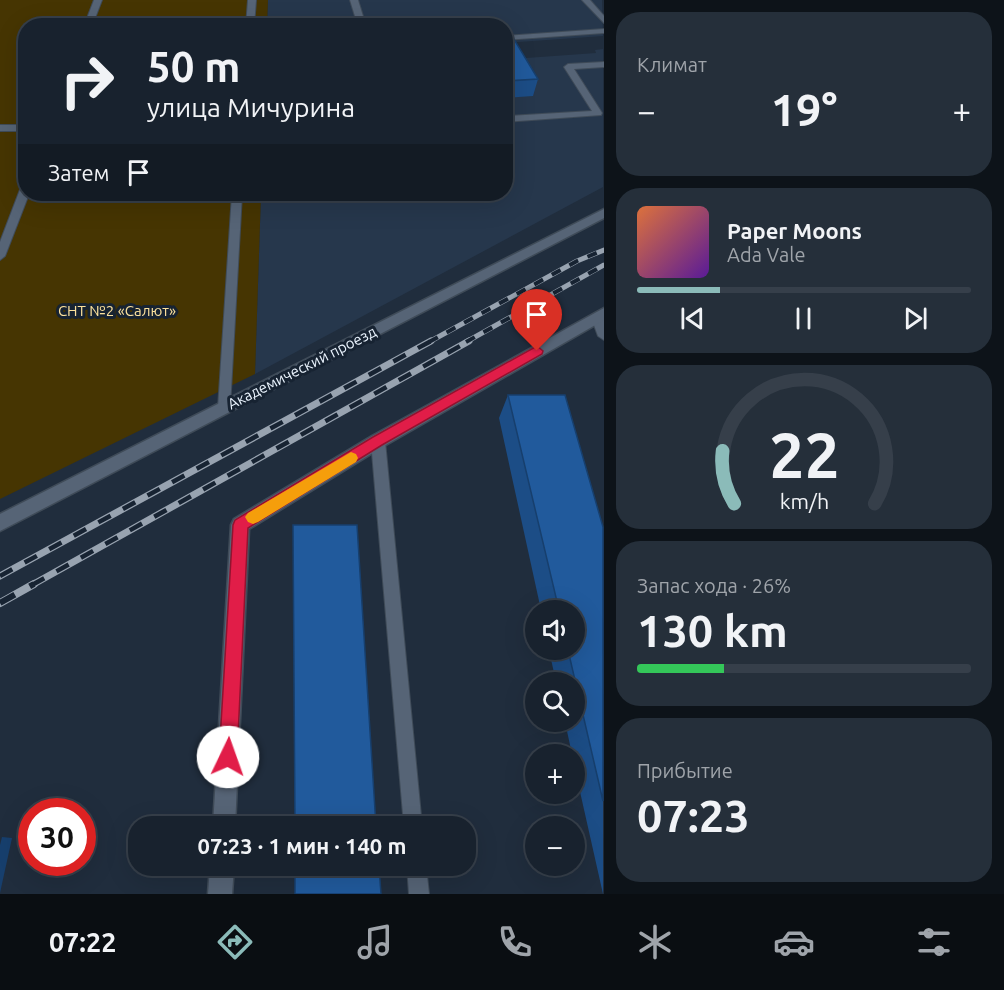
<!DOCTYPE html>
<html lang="ru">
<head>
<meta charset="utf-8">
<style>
  body { margin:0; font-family:Ubuntu,sans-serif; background:#252f3a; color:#f1f3f6; height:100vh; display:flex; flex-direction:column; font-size:22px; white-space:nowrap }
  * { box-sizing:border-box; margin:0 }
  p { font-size:20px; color:#9fa4aa }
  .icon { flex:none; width:33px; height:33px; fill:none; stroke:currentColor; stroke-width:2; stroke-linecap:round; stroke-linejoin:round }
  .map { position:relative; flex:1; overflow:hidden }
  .panel { display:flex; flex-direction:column; gap:12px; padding:12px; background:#0d1319; width:400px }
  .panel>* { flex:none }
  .top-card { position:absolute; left:18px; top:18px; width:495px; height:183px; border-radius:24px; box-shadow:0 6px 24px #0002,0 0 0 2px #363f4a; background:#18222e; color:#f1f3f6; overflow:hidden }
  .controls { position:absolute; left:525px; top:600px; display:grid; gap:12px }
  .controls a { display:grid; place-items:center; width:60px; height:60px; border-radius:50%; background:#18222e; box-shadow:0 6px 24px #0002,0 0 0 2px #363f4a; font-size:30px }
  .speed { position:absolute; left:18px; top:798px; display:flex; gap:12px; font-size:30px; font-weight:700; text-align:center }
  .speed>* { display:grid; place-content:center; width:78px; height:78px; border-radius:50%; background:#18222e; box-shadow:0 6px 24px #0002,0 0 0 2px #363f4a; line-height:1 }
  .speed .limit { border:9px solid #d22; background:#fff; color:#111 }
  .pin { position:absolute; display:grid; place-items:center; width:51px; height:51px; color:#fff; margin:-62px -26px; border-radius:50% 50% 50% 0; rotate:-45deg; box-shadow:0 0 6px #0007 }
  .pin .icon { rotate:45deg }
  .me { position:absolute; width:66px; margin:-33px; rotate:3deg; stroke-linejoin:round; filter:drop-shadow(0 0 4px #0008) }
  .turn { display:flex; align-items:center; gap:21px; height:126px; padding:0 30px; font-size:27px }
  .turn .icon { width:78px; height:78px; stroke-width:2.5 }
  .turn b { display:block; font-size:42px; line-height:51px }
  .then { display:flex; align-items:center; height:57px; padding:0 30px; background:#0003; gap:12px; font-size:22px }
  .big { font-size:45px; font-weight:600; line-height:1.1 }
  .panel .widget { flex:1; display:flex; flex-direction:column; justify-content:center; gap:9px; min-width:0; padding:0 21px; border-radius:24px; background:#252f3a }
  .panel .dial { align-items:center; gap:0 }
  .dial svg { height:156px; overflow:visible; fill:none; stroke:#363f4a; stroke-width:7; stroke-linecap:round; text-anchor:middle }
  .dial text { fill:#f1f3f6; stroke:none }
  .song { display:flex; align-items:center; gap:18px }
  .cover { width:72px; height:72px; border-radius:9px; background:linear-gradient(135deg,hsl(20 70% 55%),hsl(270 70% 35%)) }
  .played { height:6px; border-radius:3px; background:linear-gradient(90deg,#8bbbb9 25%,#363f4a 25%) }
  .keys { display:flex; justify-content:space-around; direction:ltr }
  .heat { display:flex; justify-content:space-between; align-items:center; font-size:33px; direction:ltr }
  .charge { height:9px; border-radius:4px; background:linear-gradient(90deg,#34c759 26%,#363f4a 0) }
  .trip { position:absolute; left:128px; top:816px; width:348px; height:60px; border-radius:24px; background:#18222e; box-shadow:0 6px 24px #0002,0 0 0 2px #363f4a; font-weight:600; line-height:60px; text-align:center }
  .dock { display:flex; height:96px; justify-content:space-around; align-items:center; background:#0a0e12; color:#9fa4aa }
  .dock .icon { width:42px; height:42px }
  .dock .current { color:#8bbbb9 }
  .dock b { font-size:27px; color:#f1f3f6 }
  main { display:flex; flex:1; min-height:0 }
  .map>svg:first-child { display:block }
  .built { fill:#26374c }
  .green { fill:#463502 }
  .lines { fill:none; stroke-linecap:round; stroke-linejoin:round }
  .service-casing { stroke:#3f4b58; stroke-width:2 }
  .minor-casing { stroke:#3f4b58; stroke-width:3 }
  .service { fill:#566476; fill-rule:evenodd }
  .minor { fill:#566476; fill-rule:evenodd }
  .rail-far2-casing { stroke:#98a3b0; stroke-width:5 }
  .rail-far1-casing { stroke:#98a3b0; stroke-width:7 }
  .rail-casing { stroke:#98a3b0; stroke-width:8 }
  .rail-far2 { stroke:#172332; stroke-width:4; stroke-dasharray:10; stroke-linecap:butt }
  .rail-far1 { stroke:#172332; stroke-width:4.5; stroke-dasharray:14; stroke-linecap:butt }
  .rail { stroke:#172332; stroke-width:6; stroke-dasharray:17; stroke-linecap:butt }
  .wall { fill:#1c4d86 }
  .shaded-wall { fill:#173f6d }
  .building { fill:#215a9c; stroke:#173f6d; stroke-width:1.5 }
  .route { fill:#e11d48; stroke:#92132f; stroke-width:1.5 }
  .slow { fill:#f59e0b }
  .labels { text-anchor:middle; stroke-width:6; stroke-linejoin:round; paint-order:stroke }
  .park-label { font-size:15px; fill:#fce19c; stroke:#172332 }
  .street-label { font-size:15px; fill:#ebf4fe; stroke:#172332 }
</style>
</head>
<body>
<main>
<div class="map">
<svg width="604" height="894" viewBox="0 0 604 894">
  <rect width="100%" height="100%" fill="#202d3d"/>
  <path class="built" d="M268,0H602L603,36L506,43V26H267Z
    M603,49V187L255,374L261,194H506V98L533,95L512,59L596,53L595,50Z"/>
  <path class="green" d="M0,0H268L267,25L26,26V194H261L255,374L0,499Z"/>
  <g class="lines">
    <defs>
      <path id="service" d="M94,0H102L92,26H84Z
        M248,0H256L254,26H246Z
        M350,0H358L366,26H358Z
        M582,0H590L604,16V23Z
        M604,29V33L506,40V36Z
        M604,62V67L574,69L602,113L601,115L506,122V116L592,111L564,67L568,64Z
        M0,125H26V131H0Z
        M26,184V194H29L5,256L0,260V242L21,187Z
        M232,194H242L230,408L224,413L218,408Z
        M597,313L601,314L604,319V340L598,336L591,317Z
        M378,435L383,437L385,441L422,826H404L371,441L373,437Z
        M407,866H426L429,894H409Z"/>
      <path id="minor" d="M604,209V218L0,531V514Z
        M604,308V320L384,446L249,529L235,826H213L231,525L234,519L372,436Z
        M210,866H234L232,894H208Z"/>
    </defs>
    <use href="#service" class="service-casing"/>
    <use href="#minor" class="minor-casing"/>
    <use href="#service" class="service"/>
    <use href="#minor" class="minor"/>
    <defs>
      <path id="rail-far2" d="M429,342L577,261L604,250
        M466,342L604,265"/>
      <path id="rail-far1" d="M0,576L431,341
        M32,585L469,341"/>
      <path id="rail" d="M0,603L34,584"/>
    </defs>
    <use href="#rail-far2" class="rail-far2-casing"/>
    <use href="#rail-far1" class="rail-far1-casing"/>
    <use href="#rail" class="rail-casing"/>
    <use href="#rail-far2" class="rail-far2"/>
    <use href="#rail-far1" class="rail-far1"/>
    <use href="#rail" class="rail"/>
  </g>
  <path class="wall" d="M506,26L538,79L533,96L506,98Z
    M508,395L603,527V894L574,765V754H572L565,722H574V682H556L549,650H574V610H541L499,418Z"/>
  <path class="shaded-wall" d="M2,837L12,838L0,893V845Z"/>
  <path class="building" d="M506,26L538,79L506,81Z
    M508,395H565L603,527V801L568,650H574V610H559Z
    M293,525H357L376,826H295Z
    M295,866H379L381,894H295Z"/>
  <path class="route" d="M537,346L543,351L542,354L382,445L248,528L237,757L234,763L228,766L222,763L219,757L233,525L235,520L373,437Z"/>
  <path class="slow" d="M351,452L356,454L358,458L356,462L258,522L253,524L248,522L245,517L248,513Z"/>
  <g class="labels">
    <g class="park-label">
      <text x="117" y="316">СНТ №2 «Салют»</text>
    </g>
    <g class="street-label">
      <text transform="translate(302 368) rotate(-27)" y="5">Академический проезд</text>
    </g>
  </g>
</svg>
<div class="controls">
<a><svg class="icon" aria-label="sound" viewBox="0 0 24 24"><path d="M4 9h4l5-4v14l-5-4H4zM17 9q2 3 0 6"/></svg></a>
<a><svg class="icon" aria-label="search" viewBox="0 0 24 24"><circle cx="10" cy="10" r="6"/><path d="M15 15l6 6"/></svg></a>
<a>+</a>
<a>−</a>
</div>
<div class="speed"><div class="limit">30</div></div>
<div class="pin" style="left:537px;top:351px;background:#d93025"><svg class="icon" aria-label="arrive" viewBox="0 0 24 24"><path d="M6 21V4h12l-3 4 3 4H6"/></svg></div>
<svg class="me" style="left:228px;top:757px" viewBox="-20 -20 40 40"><circle r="19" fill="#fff"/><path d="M0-13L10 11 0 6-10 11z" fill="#e11d48"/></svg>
<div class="trip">07:23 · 1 мин · 140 m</div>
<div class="top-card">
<div class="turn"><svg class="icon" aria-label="right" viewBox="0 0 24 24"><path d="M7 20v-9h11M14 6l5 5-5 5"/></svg><div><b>50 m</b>улица Мичурина</div></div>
<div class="then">Затем<svg class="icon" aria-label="arrive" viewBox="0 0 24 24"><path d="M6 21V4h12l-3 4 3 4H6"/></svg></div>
</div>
</div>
<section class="panel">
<div class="widget"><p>Климат</p>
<div class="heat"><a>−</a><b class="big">19°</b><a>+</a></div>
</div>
<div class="widget">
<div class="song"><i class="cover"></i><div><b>Paper Moons</b><p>Ada Vale</p></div></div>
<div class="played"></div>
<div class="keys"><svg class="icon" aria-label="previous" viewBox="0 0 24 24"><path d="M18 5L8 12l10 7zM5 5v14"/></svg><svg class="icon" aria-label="pause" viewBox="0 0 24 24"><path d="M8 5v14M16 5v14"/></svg><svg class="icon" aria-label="next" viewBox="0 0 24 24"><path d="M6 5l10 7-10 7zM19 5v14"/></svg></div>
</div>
<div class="widget dial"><svg viewBox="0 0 100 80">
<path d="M14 69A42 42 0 1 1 86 69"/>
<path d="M14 69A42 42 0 0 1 8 42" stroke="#8bbbb9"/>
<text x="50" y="56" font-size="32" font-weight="700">22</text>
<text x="50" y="72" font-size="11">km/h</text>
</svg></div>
<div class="widget"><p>Запас хода · 26%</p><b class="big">130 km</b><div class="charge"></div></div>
<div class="widget"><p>Прибытие</p><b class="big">07:23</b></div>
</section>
</main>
<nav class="dock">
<b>07:22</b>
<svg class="icon current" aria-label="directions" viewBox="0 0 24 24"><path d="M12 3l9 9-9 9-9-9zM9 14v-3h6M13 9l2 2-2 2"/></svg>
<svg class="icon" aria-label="music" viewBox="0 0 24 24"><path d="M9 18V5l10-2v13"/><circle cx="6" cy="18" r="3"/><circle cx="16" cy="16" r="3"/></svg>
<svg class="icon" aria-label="phone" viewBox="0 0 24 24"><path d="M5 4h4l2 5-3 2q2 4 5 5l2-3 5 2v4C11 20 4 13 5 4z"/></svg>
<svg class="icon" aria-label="climate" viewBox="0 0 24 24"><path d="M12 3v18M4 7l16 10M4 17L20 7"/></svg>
<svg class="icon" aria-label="car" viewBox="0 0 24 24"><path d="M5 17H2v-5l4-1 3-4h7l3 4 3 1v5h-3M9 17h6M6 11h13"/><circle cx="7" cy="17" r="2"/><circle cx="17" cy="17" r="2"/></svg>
<svg class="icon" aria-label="filters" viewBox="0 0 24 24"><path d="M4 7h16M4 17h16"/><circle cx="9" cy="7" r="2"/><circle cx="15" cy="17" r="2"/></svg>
</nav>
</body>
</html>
